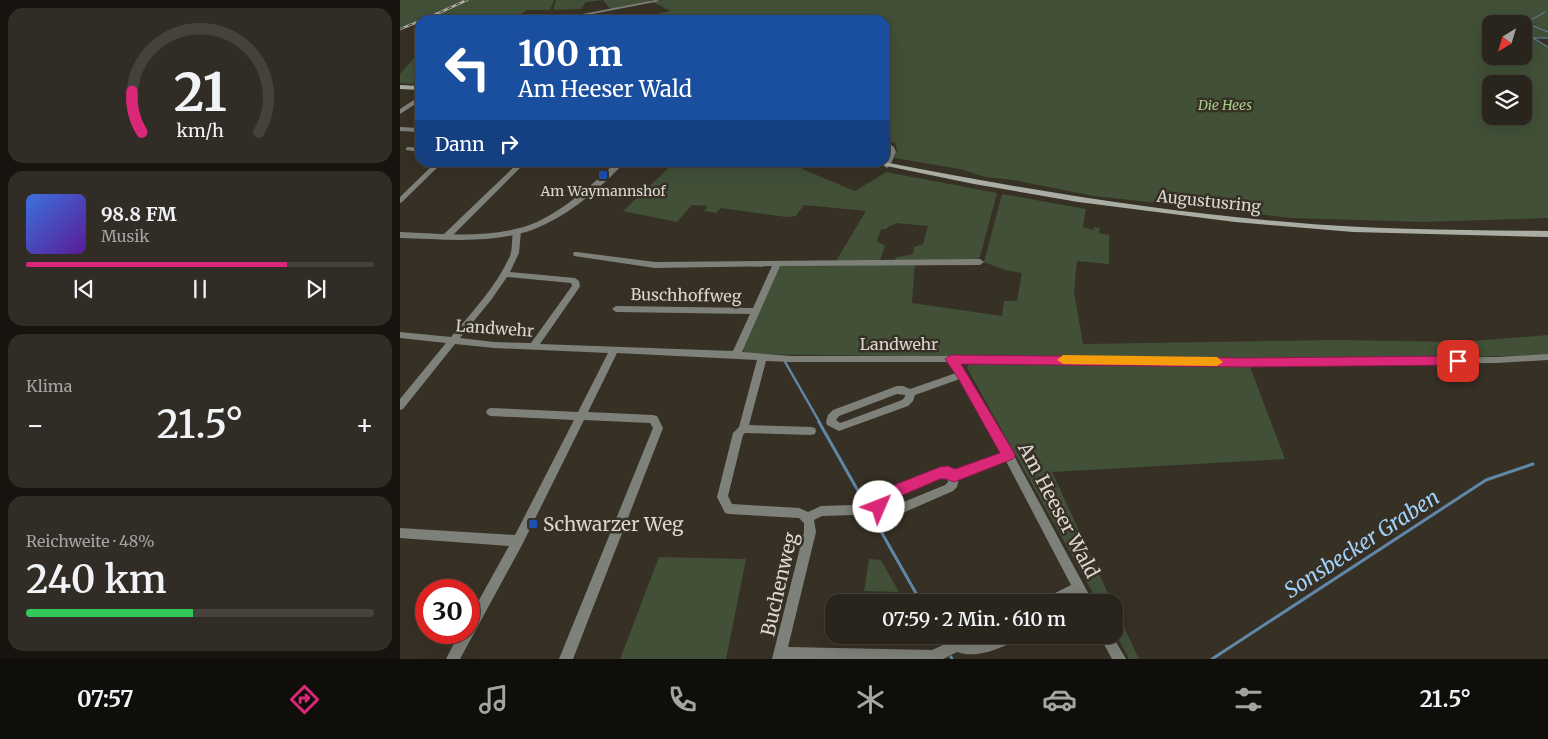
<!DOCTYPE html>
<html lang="de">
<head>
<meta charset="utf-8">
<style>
  body { margin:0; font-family:Merriweather,serif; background:#312c25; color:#f1f3f6; height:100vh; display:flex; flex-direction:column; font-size:19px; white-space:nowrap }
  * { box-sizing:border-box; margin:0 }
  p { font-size:16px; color:#a5a4a3 }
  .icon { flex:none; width:28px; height:28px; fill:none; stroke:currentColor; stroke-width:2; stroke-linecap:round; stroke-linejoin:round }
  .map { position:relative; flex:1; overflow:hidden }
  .drawer { display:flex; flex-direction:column; gap:8px; padding:8px; background:#17140f; width:400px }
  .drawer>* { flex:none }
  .hud { position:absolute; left:15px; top:15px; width:475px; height:152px; border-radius:15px; box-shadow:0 5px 20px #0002,0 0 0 1px #45413b; background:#1a4fa0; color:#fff; overflow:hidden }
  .needle { width:32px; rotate:218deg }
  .fabs { position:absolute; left:1082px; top:15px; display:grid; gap:10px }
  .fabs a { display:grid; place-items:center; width:50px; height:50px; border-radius:10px; background:#29241c; box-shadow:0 5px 20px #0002,0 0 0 1px #45413b; font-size:25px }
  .speed { position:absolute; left:15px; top:579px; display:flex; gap:10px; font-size:25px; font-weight:700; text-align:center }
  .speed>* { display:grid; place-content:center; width:65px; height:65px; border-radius:50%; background:#29241c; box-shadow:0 5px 20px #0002,0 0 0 1px #45413b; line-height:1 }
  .speed .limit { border:8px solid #d22; background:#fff; color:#111 }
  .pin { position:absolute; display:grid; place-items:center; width:42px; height:42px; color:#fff; margin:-21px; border-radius:10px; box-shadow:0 2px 8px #0006 }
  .me { position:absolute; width:55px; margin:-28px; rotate:46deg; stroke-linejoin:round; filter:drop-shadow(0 0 4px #0008) }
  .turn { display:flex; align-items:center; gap:18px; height:105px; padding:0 20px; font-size:22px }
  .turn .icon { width:65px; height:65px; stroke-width:2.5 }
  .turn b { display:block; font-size:35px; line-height:42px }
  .then { display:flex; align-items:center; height:48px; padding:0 20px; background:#0003; gap:10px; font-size:19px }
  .big { font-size:38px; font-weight:600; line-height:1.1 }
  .drawer .card { flex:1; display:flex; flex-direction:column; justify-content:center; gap:8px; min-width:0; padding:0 18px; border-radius:15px; background:#312c25 }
  .drawer .dial { align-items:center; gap:0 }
  .dial svg { height:130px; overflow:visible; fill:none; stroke:#45413b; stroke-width:7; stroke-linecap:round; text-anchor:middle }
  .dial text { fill:#f1f3f6; stroke:none }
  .song { display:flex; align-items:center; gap:15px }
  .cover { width:60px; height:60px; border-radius:8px; background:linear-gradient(135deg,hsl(220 70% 55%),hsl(270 70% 35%)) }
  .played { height:5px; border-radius:2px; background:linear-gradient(90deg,#db2777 75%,#45413b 75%) }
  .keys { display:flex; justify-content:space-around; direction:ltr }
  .heat { display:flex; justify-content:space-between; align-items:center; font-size:28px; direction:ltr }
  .charge { height:8px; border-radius:4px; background:linear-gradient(90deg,#34c759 48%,#45413b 0) }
  .trip { position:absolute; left:425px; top:594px; width:298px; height:50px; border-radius:15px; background:#29241c; box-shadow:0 5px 20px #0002,0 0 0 1px #45413b; font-weight:600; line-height:50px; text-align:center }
  .tab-bar { display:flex; height:80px; justify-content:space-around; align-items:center; background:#100e0b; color:#a5a4a3 }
  .tab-bar .icon { width:35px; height:35px }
  .tab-bar .active { color:#db2777 }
  .tab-bar b { font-size:22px; color:#f1f3f6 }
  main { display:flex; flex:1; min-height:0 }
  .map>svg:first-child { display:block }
  .green { fill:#415037; fill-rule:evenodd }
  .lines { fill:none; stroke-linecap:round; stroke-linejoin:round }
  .stream-far2 { stroke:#6087a8; stroke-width:1 }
  .stream-far1 { stroke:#6087a8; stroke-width:2.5 }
  .stream { stroke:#6087a8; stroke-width:3 }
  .minor { fill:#7e807a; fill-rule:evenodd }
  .tertiary { fill:#7e807a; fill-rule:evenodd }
  .secondary { fill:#a9ada3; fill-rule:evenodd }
  .rail-casing { stroke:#afaba3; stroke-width:2.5 }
  .rail { stroke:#373025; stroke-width:1; stroke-dasharray:4.5; stroke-linecap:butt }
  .route { fill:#db2777; stroke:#8e194d }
  .slow { fill:#f59e0b }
  .transit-dot { fill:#1a4fb4; stroke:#373025; stroke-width:2 }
  .labels { text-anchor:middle; stroke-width:5; stroke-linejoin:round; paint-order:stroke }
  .far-park-label { font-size:14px; font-style:italic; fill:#a7cd8d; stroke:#373025 }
  .far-poi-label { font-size:14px; fill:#dcd8d1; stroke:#373025 }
  .street-label { font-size:16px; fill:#dcd8d1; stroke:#373025 }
  .near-street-label { font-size:19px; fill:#dcd8d1; stroke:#373025 }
  .near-poi-label { font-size:19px; fill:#dcd8d1; stroke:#373025; text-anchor:start }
  .near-water-label { font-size:21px; font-style:italic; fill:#a0d1fa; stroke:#373025 }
</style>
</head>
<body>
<main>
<section class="drawer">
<div class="card dial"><svg viewBox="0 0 100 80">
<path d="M14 69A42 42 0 1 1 86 69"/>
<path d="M14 69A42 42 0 0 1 8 44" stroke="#db2777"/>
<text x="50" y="56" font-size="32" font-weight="700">21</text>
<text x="50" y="72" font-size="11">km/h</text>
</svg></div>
<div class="card">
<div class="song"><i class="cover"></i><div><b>98.8 FM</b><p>Musik</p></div></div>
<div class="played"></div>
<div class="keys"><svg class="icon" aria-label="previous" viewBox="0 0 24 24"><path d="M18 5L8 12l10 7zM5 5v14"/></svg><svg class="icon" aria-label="pause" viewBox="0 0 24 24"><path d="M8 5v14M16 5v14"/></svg><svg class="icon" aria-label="next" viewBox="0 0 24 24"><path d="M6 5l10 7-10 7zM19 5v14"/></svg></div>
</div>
<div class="card"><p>Klima</p>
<div class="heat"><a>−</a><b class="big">21.5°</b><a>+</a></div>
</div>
<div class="card"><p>Reichweite · 48%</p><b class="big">240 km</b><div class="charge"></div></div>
</section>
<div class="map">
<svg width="1148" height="659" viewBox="0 0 1148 659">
  <rect width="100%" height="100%" fill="#373025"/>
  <path class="green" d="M0,0H65L0,28Z
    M68,0H154L150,10H125L126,11C113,21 91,16 77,16L72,20H47L50,16L35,20H25Z
    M156,0H251L253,1L211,10L203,0L186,2L181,9L153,10Z
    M263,0H1148V39L1135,38L1148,46V218L1023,222L892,218L694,196L613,180L585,177L560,169L494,158L497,151L495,143L485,140V20H229L270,11L253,2ZM1091,24H1124V56H1091V44L1085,37L1091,36ZM1091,84H1124V116H1091Z
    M20,51V74L13,84L0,83V74Z
    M275,162L406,163L402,169L455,191L486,172L597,193L580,257L576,260H497L494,258L513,254L514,247L523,244L528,226L496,223L485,229H481L477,241L485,246L480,260L436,261L466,211L404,205L396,216L386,217L321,208L316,213L304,211L308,206L292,205L277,222L223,211Z
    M602,194L686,209L683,227L693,230L694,227L700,228L699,233L709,235V264L677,261L674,292L683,344L936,340L1060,342L1148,335V355L882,361L345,354L343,350L378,268L381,265L515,262L512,303L602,316L604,301H617L622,273L605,270L584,262Z
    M605,361L849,364L885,459L652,472L712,602H698L567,368L569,364Z
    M259,557L346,559L326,659H220Z
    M469,559L481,560L499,592L464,591Z
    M714,606L739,659H729L714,631Z"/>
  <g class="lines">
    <path class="stream-far2" d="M1145,12L1126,23L1148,32
      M1148,38H1133L1148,47"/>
    <path class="stream-far1" d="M384,360L420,423"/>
    <path class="stream" d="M419,422L521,602
      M538,635L543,643
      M551,657L552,659
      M812,659L1086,480L1133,464"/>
    <path class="minor" d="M256,0L260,1L161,20H151Z
      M20,96V101L0,114V109Z
      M0,127L20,128V132L0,131Z
      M485,141L494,147L496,152L490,166L487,168L484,166L490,152L489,149L485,146Z
      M8,147L20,148V152L6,150V148Z
      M36,162H43L2,202L0,203V197Z
      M119,162H126L50,238H44L43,236L44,234Z
      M114,229H117L121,231L119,253L110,272L175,278L179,281L180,286L179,288L140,344L333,351L350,314L216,312L212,309L216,306L353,308L372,266L255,268L174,256L173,254L174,252H177L255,262L580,259L584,262L580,265L380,266L342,352L391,356H580L847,359L1097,357L1148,354V360L1097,363L847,365L558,362L612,452L693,602H681L677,595L662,602H643L645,598L671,585L606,461L559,479L557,487L553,491L498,515L486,517L475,511L473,502L480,493L540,468L549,467L555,471L601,453L560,379L515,395L513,401L508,406L439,431L427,425L426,422L428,415L433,410L497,386H503L510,389L556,373L548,362H391L366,361L349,425L411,427L415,428L416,431L415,434L411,435L345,433L343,435L328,496L332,504L399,508L408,512L421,506L452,505L456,506L458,510L456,514L452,515L422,516L414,520L416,532L388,647L532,650L552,641L554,635H566L565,642C577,647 586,639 597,636C603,634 612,635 618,635L617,640C599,649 576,659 557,652L543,659H372L404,532V523L399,518L329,514L325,513L317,497L333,433L339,427L357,360L217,353L188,412L253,415L257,416L263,428L173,659H159L253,428L250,423L184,420L122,545L60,659H46L60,632H69V618L109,546L0,538V528L115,535L174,420L91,416L88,415L86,412L88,409L91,408L178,412L208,353L94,348L55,344L3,409L0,410V399L46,343L0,338V332L51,337C72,312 96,287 110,256C113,248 111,238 114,229ZM107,277L171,283L172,286L131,343L94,342L60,338L91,300ZM497,394L505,395V397L502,400L446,421L440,423L436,420L439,416ZM547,477L548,482L545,485L494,506L488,507L485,505L488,499L541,478Z
      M699,635H712L726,659H712Z"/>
    <path class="tertiary" d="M217,162H225C199,190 162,221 126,232C85,244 42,239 0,238V232C45,234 95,240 137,222C167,208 192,184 217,162Z"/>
    <path class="secondary" d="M0,85L20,86V90L0,89Z
      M467,162H484C618,188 752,211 888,222C974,230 1061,230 1148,231V237L953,232L835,222L678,202L574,184Z"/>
    <defs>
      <path id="rail" d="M23,20L67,0
        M0,29L20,21"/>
    </defs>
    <use href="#rail" class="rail-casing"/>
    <use href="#rail" class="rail"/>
  </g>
  <path class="route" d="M551,355L846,358L1058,356L1064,361L1058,365L846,367L561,364L613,451L615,455L613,459L554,482L546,479H540L489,501L484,512L479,514L474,512L472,502L479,491L540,467L548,466L555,469L600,453L558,378L545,359Z"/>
  <path class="slow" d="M663,355L817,357L823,362L817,366L663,364L657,360Z"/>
  <g class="transit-dot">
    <rect x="198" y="170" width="10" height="10" rx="2.5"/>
    <rect x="128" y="519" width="10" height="10" rx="2.5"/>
  </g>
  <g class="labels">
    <g class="far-park-label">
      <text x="825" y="110">Die Hees</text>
    </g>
    <g class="far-poi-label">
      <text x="203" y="196">Am Waymannshof</text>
    </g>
    <g class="street-label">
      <text transform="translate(809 201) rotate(6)" y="6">Augustusring</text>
      <text transform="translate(286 295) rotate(1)" y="6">Buschhoffweg</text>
      <text transform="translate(95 328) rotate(4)" y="6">Landwehr</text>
      <text x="499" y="350">Landwehr</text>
    </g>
    <g class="near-street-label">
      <text transform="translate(659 510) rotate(62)" y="7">Am Heeser Wald</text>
      <text transform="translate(379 584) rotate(-77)" y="7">Buchenweg</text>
    </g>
    <g class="near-poi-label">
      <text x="143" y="531">Schwarzer Weg</text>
    </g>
    <g class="near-water-label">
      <text transform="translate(962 544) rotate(-33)" y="7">Sonsbecker Graben</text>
    </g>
  </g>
</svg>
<div class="fabs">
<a><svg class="needle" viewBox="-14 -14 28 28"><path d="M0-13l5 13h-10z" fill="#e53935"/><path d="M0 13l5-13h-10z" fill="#a5a4a3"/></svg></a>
<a><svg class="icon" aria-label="layers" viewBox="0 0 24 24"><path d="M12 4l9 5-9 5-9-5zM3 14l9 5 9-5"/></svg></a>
</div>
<div class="speed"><div class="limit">30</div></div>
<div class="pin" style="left:1058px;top:361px;background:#d93025"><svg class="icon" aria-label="arrive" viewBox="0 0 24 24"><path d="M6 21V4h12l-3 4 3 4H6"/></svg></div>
<svg class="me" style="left:479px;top:507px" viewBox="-20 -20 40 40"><circle r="19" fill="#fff"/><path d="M0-13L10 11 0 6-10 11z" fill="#db2777"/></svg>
<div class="trip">07:59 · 2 Min. · 610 m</div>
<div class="hud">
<div class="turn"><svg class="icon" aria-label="left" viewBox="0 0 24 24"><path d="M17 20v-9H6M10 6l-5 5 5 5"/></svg><div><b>100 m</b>Am Heeser Wald</div></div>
<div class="then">Dann<svg class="icon" aria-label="right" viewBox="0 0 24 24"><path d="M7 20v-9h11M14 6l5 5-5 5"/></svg></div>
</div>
</div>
</main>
<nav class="tab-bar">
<b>07:57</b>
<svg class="icon active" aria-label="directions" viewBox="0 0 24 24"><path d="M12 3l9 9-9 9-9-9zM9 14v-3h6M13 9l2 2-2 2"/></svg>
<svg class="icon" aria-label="music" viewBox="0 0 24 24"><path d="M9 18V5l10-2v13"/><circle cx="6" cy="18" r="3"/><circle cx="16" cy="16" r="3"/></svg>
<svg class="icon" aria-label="phone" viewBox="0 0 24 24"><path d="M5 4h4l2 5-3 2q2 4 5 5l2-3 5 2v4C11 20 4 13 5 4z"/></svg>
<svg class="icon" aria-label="climate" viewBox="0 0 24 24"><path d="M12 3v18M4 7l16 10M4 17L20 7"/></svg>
<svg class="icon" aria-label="car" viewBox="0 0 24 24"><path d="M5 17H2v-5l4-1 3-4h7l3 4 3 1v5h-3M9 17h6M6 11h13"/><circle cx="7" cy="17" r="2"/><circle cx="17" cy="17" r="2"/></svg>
<svg class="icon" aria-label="filters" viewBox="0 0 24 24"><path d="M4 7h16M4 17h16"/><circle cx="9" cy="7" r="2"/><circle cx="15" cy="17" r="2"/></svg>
<b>21.5°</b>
</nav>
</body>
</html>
